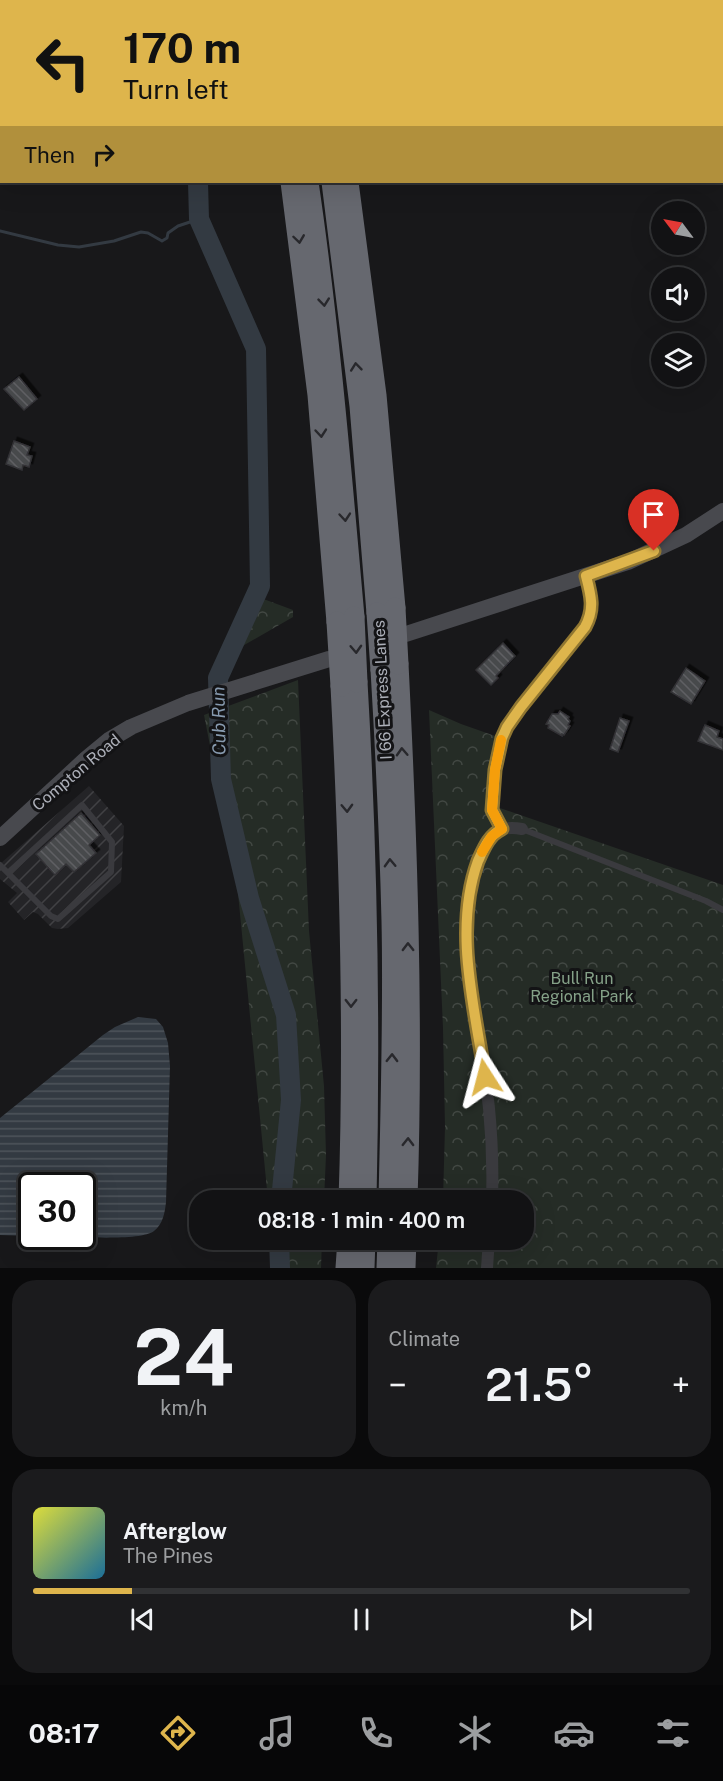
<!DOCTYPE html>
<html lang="en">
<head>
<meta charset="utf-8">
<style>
  body { margin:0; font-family:"Public Sans",sans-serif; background:#1b1b1d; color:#f1f3f6; height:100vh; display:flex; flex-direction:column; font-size:22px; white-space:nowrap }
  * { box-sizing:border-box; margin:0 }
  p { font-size:20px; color:#9c9ea0 }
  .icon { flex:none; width:33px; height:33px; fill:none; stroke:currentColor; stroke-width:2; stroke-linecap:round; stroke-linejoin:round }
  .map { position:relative; height:1268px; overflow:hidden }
  .details { display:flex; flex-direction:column; gap:12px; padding:12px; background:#0a0a0b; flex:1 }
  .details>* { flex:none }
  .hud { position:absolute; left:0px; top:0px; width:723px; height:183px; box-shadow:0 6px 24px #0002,0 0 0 2px #313234; background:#deb54c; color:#111; overflow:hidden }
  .needle { width:39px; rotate:302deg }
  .controls { position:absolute; left:651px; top:201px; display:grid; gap:12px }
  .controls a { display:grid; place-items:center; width:54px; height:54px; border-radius:50%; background:#121214; box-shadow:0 6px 24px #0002,0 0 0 2px #313234; font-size:30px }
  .speed { position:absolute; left:18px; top:1172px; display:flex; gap:12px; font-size:30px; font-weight:700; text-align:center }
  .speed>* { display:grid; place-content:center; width:78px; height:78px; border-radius:50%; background:#121214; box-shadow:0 6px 24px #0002,0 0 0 2px #313234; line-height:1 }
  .speed .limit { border:3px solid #111; border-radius:9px; background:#fff; color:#111 }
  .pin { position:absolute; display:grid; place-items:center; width:51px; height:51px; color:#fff; margin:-62px -26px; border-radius:50% 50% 50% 0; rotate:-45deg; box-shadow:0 0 6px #0007 }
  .pin .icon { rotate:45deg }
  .me { position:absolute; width:66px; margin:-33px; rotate:351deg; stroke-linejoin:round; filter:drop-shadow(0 0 4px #0008) }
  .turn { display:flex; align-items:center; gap:21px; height:126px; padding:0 24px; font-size:27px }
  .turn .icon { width:78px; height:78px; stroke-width:2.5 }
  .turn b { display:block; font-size:42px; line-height:51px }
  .then { display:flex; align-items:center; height:57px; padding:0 24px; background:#0003; gap:12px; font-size:22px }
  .big { font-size:45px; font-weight:600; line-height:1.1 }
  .details .tile { flex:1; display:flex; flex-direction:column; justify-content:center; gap:9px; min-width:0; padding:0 21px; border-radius:24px; background:#1b1b1d }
  .details .dial { align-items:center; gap:0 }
  .dial b { font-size:78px; line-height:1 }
  .song { display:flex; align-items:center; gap:18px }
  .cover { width:72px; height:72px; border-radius:9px; background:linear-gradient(135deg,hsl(60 70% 55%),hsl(200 70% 35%)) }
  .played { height:6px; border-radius:3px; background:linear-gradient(90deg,#deb54c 15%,#313234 15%) }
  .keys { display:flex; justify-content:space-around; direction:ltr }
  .heat { display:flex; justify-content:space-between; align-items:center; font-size:33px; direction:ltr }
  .details .tiles { flex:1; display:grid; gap:12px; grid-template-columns:1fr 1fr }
  .tile:last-child { grid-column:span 2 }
  .trip { position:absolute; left:189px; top:1190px; width:345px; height:60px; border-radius:24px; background:#121214; box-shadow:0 6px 24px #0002,0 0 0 2px #313234; font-weight:600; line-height:60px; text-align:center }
  .tabs { display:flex; height:96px; justify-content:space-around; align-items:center; background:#070708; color:#9c9ea0 }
  .tabs .icon { width:42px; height:42px }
  .tabs .on { color:#deb54c }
  .tabs b { font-size:27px; color:#f1f3f6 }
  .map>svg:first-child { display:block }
  .industrial { fill:url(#industrial-furrows) }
  .park { fill:url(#park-crowns) }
  .water { fill:url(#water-rules) }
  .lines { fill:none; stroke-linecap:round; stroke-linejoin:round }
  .stream { stroke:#333a42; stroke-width:3 }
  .river { stroke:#333a42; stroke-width:20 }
  .building { fill:url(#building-back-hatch); stroke:#333236; stroke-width:1.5; filter:url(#shadow) }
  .lane { stroke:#3a3a3e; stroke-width:6 }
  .street { stroke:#3a3a3e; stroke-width:12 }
  .secondary { stroke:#48494e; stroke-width:16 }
  .highway { stroke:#66686f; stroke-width:21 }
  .highway-bridge { stroke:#66686f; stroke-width:21 }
  .oneway { stroke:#28282c }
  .route-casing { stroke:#907631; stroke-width:15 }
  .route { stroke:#deb54c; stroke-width:10 }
  .slow { stroke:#f59e0b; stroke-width:10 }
  .labels { text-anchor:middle; stroke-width:6; stroke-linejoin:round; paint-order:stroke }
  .street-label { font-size:16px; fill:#acafb8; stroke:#131315 }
  .park-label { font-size:16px; fill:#85a188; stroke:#131315 }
  .water-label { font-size:18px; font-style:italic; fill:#879aaf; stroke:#131315 }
</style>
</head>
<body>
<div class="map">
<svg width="723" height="1268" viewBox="0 0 723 1268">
  <defs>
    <pattern id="industrial-furrows" width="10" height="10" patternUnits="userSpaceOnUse" patternTransform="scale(1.5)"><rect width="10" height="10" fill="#242427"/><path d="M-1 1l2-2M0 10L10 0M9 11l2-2" fill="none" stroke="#414144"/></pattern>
    <pattern id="park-crowns" width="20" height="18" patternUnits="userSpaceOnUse" patternTransform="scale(1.5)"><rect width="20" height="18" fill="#252c26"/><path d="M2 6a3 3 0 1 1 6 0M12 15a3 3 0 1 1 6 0" fill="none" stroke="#424843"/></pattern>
    <pattern id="water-rules" width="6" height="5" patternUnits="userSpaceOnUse" patternTransform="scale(1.5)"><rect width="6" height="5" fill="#333a42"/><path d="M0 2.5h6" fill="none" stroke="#4e545b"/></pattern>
    <pattern id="building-back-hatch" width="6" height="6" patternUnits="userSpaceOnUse" patternTransform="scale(1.5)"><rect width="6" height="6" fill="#47484c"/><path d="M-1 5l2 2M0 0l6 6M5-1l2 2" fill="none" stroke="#5f6064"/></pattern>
    <filter id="shadow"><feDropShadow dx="3.5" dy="-3.5" stdDeviation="0" flood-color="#0009"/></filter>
  </defs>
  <rect width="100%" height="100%" fill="#18181a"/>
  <path class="industrial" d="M89,786L124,826L121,882L68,928L58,929L52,928L38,914L33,912L24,920L8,902L17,893L0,879V864Z"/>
  <path class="park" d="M250,594L293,610V617L232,652Z
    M298,680L309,931L324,1086L326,1155L324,1200H268L237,883L204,715Z
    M429,710L461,724L498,737L488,791L491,805L723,885V1268H436L439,1239H524V1200H443L445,1127L443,1028Z
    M272,1239H322L321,1268H274Z"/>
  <path class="water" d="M138,1017L156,1019L163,1027L168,1043L170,1066L166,1202C165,1212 163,1224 154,1231C140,1242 68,1236 48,1236H82V1185H32L31,1236L0,1235V1118L103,1035L115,1027Z"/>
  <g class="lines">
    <path class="stream" d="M0,231L58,245L79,247L114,241L141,232L148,233L162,241L167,238L168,233L178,226L199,219"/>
    <path class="river" d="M191,0L192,2
      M198,182L199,219L256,349L260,586L218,678L221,779L249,898L286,1015L291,1100L281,1200
      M279,1239L280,1268"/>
  </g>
  <path class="building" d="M19,377L37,399L24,410L4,389Z
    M14,441L30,447L27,455L32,456L29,467L23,465L22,470L6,464Z
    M503,643L515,656L496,676L498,678L491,685L476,670Z
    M686,668L705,681L691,704L671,692Z
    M560,711L569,717L568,719L570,721L568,725L570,726L564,735L562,734V736L548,728L549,725L546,724L552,714H558Z
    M620,718L629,721L618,752L610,749Z
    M705,725L719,731L717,737L723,739V750L698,741Z
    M81,813L100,835L89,845L96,853L74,872L66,864L55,875L36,854Z"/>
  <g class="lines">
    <path class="lane" d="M503,829L492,810L495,770L502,738L507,727L521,707L585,627C595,610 591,596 586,578
      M522,829L706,901L723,910
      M0,865L51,916L58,919L111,872L112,842L82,805L9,872"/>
    <path class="street" d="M492,1200C493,1170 492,1139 489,1108C480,1029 450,936 479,859C487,837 496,824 522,829
      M487,1268L489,1239"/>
    <path class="secondary" d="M406,634L628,562L686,535L723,511
      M0,838L86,759L109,740L131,727L188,703L329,659"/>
    <path class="highway" d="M262,0V2
      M280,0L281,2
      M303,0V2
      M321,0V2
      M291,182L318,395L337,622
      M308,182C329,326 341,471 354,617
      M332,182L360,406L377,613
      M348,182L376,395L395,608
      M398,664C407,843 413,1021 407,1200
      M381,670C386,754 390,838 392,921C394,1014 391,1107 389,1200
      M357,682C367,854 370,1027 366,1200
      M341,686C350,857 355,1029 349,1200
      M346,1268L348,1239
      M364,1268L365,1239
      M387,1268L388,1239
      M405,1268L406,1239"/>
    <path class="highway-bridge" d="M395,608L398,664
      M377,613L381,670
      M354,617L357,682
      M337,622L341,686"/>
  </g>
  <defs><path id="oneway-chevron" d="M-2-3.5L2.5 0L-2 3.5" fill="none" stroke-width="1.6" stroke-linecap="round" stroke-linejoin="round" transform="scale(1.5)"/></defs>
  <g class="oneway">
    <use href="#oneway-chevron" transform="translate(299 239) rotate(82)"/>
    <use href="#oneway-chevron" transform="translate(324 302) rotate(84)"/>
    <use href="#oneway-chevron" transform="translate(356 367) rotate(-96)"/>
    <use href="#oneway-chevron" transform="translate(321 433) rotate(85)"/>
    <use href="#oneway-chevron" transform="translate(345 517) rotate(85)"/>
    <use href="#oneway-chevron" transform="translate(356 649) rotate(87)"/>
    <use href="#oneway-chevron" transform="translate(402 752) rotate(-93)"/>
    <use href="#oneway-chevron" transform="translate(347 808) rotate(88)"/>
    <use href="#oneway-chevron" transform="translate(390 863) rotate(-92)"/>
    <use href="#oneway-chevron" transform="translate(408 947) rotate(-91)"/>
    <use href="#oneway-chevron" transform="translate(351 1003) rotate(90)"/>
    <use href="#oneway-chevron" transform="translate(392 1058) rotate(-89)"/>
    <use href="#oneway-chevron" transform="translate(408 1142) rotate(-89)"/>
  </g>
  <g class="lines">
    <defs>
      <path id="route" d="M485,1077C475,1008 453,930 478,861C484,848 489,835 502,829L492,810L495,770L502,738L507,727L521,707L585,627C595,609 591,595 586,576L654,551"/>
    </defs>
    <use href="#route" class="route-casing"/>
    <use href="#route" class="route"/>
    <path class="slow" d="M482,852L492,836L502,829L492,810L495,770L501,740"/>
  </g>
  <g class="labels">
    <g class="street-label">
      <text transform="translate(382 690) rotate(-93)" y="6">I 66 Express Lanes</text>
      <text transform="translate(76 772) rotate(-40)" y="6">Compton Road</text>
    </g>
    <g class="park-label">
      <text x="582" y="984">Bull Run<tspan x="582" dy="18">Regional Park</tspan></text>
    </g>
    <g class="water-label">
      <text transform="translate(219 721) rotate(-91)" y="6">Cub Run</text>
    </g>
  </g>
</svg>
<div class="controls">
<a><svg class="needle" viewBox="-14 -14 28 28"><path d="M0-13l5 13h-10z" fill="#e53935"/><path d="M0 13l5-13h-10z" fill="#9c9ea0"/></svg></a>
<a><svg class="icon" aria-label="sound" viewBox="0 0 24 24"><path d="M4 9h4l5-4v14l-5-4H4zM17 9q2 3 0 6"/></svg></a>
<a><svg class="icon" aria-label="layers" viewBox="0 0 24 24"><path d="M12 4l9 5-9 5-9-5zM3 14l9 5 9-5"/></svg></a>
</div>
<div class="speed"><div class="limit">30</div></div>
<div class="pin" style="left:654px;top:551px;background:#d93025"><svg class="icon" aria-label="arrive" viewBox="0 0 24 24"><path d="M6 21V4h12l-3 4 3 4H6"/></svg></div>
<svg class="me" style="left:485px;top:1077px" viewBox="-20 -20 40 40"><path d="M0-17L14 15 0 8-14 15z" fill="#deb54c" stroke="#fff" stroke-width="4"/></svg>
<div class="trip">08:18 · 1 min · 400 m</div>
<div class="hud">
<div class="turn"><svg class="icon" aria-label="left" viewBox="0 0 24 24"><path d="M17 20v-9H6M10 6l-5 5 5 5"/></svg><div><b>170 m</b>Turn left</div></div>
<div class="then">Then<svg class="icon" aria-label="right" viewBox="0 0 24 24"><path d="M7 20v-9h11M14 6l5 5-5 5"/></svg></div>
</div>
</div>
<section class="details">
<div class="tiles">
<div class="tile dial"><b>24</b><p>km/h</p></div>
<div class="tile"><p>Climate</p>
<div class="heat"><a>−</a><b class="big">21.5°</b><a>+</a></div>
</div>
<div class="tile">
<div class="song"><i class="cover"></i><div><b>Afterglow</b><p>The Pines</p></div></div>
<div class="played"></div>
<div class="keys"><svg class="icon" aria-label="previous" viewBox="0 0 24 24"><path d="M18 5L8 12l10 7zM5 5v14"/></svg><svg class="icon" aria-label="pause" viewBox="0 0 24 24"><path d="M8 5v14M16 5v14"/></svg><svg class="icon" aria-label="next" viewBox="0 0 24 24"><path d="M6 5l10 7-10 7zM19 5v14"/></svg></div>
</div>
</div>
</section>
<nav class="tabs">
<b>08:17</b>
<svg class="icon on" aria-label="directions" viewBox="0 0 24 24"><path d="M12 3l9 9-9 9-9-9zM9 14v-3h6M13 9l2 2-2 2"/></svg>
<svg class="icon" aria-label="music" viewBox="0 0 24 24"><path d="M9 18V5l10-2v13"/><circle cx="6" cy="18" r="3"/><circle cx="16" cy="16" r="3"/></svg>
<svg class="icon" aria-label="phone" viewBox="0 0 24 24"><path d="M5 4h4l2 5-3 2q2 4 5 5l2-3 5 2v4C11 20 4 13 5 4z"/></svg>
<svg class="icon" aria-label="climate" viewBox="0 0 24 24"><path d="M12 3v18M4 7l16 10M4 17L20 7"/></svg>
<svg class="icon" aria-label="car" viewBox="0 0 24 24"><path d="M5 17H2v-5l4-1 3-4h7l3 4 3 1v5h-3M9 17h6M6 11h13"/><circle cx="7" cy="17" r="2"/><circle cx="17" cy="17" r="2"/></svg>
<svg class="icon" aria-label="filters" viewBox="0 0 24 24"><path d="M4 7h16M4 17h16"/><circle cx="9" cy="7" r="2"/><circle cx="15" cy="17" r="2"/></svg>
</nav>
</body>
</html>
